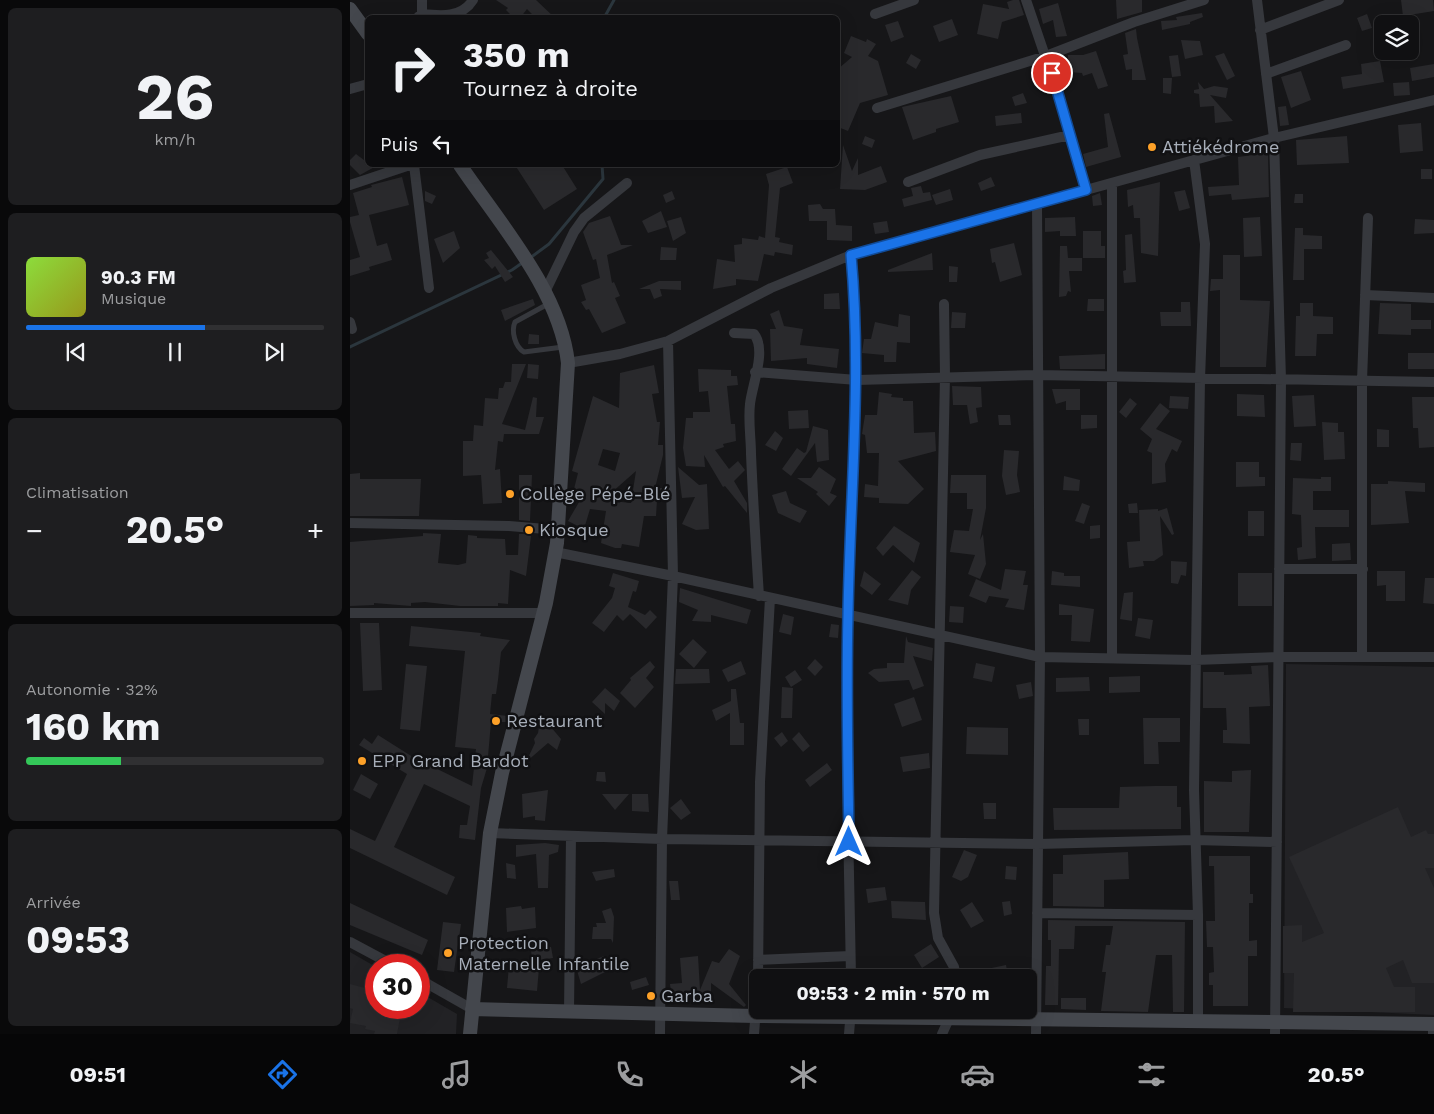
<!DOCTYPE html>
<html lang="fr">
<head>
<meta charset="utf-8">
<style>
  body { margin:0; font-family:"Work Sans",sans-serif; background:#1e1e20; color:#f1f3f6; height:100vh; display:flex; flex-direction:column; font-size:19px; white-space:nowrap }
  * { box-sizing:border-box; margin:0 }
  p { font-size:16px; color:#9c9d9f }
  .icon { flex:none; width:28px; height:28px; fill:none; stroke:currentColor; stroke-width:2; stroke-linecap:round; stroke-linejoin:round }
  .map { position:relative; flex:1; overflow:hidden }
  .drawer { display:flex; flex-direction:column; gap:8px; padding:8px; background:#09090a; width:350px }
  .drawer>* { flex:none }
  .banner { position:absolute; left:15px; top:15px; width:475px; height:152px; border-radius:8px; box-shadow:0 5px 20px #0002,0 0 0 1px #303032; background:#101012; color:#f1f3f6; overflow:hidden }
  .buttons { position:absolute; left:1024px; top:15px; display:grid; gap:10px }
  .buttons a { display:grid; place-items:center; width:45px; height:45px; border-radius:8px; background:#101012; box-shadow:0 5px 20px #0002,0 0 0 1px #303032; font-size:25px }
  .speed { position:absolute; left:15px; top:954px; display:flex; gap:10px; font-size:25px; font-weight:700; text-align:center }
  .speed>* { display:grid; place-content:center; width:65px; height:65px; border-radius:50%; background:#101012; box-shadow:0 5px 20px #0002,0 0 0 1px #303032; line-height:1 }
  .speed .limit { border:8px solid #d22; background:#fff; color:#111 }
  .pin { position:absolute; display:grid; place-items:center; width:42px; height:42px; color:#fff; margin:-21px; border:2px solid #fff; border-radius:50%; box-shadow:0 1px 5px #0007 }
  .me { position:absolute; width:55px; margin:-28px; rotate:0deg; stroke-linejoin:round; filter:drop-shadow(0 0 4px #0008) }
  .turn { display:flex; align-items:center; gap:18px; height:105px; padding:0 15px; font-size:22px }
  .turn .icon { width:65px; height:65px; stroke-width:2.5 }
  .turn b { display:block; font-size:35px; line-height:42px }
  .then { display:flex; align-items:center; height:48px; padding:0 15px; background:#0003; gap:10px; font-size:19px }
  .big { font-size:38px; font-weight:700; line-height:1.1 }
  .drawer .tile { flex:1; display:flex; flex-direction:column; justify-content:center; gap:8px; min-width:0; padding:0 18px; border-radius:8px; background:#1e1e20 }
  .drawer .dial { align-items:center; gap:0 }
  .dial b { font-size:65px; line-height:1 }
  .song { display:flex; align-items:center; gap:15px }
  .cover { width:60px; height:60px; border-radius:8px; background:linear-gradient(135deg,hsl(90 70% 55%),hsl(60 70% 35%)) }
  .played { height:5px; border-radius:2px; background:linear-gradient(90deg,#1a73e8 60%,#303032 60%) }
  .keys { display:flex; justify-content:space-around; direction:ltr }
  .heat { display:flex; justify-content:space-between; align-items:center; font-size:28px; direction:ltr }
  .charge { height:8px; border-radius:4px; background:linear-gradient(90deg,#34c759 32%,#303032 0) }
  .trip { position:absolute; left:399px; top:969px; width:288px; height:50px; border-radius:8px; background:#101012; box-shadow:0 5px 20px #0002,0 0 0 1px #303032; font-weight:700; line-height:50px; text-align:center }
  .tab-bar { display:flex; height:80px; justify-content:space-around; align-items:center; background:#060607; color:#9c9d9f }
  .tab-bar .icon { width:35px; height:35px }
  .tab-bar .selected { color:#1a73e8 }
  .tab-bar b { font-size:22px; color:#f1f3f6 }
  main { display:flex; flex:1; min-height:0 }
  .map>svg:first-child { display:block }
  .built { fill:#222225 }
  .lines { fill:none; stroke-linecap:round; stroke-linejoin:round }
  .stream { stroke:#2b363d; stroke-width:3 }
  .building { fill:#29292c; fill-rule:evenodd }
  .lane { stroke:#36383d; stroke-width:5 }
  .street { stroke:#36383d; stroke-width:10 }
  .secondary { stroke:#44474d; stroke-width:14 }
  .route-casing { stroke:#114b97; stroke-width:12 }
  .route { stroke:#1a73e8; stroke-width:9 }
  .poi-dot { fill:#fda128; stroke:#111113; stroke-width:2 }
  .labels { text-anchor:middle; stroke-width:5; stroke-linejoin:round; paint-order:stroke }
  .poi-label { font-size:18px; fill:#a7aeb9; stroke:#111113; text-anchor:start }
</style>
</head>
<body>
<main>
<section class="drawer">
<div class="tile dial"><b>26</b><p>km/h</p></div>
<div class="tile">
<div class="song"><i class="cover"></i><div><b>90.3 FM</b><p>Musique</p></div></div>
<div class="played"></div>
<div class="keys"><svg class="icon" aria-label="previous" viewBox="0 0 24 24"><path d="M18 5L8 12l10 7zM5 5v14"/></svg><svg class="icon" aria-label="pause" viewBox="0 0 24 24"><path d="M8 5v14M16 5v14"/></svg><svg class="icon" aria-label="next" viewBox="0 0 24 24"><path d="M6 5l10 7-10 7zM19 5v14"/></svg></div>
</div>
<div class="tile"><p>Climatisation</p>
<div class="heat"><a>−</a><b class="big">20.5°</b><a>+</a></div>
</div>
<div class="tile"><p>Autonomie · 32%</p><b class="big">160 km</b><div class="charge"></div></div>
<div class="tile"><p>Arrivée</p><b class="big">09:53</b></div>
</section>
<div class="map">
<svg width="1084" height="1034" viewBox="0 0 1084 1034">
  <rect width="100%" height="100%" fill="#161618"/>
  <path class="built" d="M936,664L1084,667V1015L934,1008Z
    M0,952L26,967V1008H69V992L107,1014L106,1034H0Z"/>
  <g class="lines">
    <path class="stream" d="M254,18L264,0
      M180,258L199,244L253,179L252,165
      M0,347L162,270L172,263"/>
  </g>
  <path class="building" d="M146,0H186L205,18H186L177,9L170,18H164L156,10L158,8Z
    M663,0H669L674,15L652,22L648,39L627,34L633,4L659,9L657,2Z
    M766,0H792V12L767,19Z
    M1051,0H1083L1084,11L1053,16Z
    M708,3L717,36L706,37L703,20L693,24L689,9Z
    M852,13L853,17L840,22V24L812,30L811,21L827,20L826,17Z
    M1017,14L1022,28L1012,31L1007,18Z
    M602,19L608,35L589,42L583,26Z
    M548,21L554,37L541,42L535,25Z
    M786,29L787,38L796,80H782V69L776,70L773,55L778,54L775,33Z
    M501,36L516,42L517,39L526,44L518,56L528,61L538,95L510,103L498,131L488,127V69L502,57L494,53Z
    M831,40L850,41L853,55L835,59Z
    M746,51L758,86L748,89L742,73L733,76L732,73L718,72V55H733Z
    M874,53L885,76L877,80L865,56Z
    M561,54L571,60L566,69L556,63Z
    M828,55L831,76L822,77L819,56Z
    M1030,61L1034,82L993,89L991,77L1012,74L1011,64Z
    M1084,64V77L1062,81L1060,68Z
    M951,71L961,100L941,108L931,77Z
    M813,78H822L821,94L813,93Z
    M848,82L854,89L864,86L878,88L876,98L860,95L883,121L865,123L864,106L850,107L849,94L844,93V90L849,89Z
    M1059,82L1060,95L1044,96L1043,83Z
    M673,93L677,103L665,106L662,97Z
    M601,96L609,122L586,129V132L563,140L552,107Z
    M936,106L939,125L930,126L928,107Z
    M671,113L672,123L646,126L645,116Z
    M759,113L771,157L736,167L733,154L758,147L754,114Z
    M1071,123L1073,151L1050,153L1048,125Z
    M515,136L525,140L522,148L512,144Z
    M997,136L999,163L947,165L946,140Z
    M493,145L502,171L508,158V175L531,166L537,182L515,190L490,189Z
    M918,153L919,197L882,200L881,194L859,196L858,187L889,185L888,157Z
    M6,154L18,163V165H28L10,175L0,165V160Z
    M165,165H212L227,189L194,210Z
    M437,167L443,183L430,188L425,237L430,238L429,242L443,245L442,255L425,252L424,256L414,254L408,281L386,279V285L363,289L367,259L385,262L384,245L392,244V238L408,240L409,236L415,238L419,185L416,174Z
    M1071,169H1082V179H1071Z
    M52,177L59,205L19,215L27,246L37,243L42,260L19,267L20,270L0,276V260L10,257L0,222V217L9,215L3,193L22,187L21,185L25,184Z
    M641,177L645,186L631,191L628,183Z
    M810,182L808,256L791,253L790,218H784L783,205L778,207L777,190Z
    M571,186L573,193L580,192L582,200L554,207L552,199L563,196L561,188Z
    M600,189L603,200L586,205L582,195Z
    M835,190L840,208L829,211L824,192Z
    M75,191L86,196L82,204L75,201Z
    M322,191L325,199L316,203L313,195Z
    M750,193L752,205L743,206L742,196Z
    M945,194H953V203H944Z
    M470,204L473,209H485L486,225L502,226V241L477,240V221H459L458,205Z
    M311,211L317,227L298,233L292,221Z
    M260,216L271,245H283L257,255L262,283L264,282L270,296L265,298L276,323L252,333L239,309L236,310L231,302L236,300L231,285L250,278L246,259L243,260L233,232L239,223Z
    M331,217L336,233L323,241L317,221Z
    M725,217L726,236H710V231L695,232V218Z
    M910,217L912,256L894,257L893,218Z
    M1065,219L1084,220V233L1064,234Z
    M537,221L539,232L525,234L523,223Z
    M945,228H953V235L972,236V249H954V280H943Z
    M104,231L110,248L93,263L84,239Z
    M733,231H751V246H755V258H733Z
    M782,234L786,282L774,283L773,271L776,270L775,235Z
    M664,243L672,275L650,282L645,262L642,263L640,249Z
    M710,246H717L718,258H732V271H719L721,292L718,291L716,296L709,297Z
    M311,247L327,248L326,260H310Z
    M141,250L163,277L155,282L145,266L142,269L134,260L139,258L136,253Z
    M582,253L583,270L538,272V270Z
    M873,255H890V300L920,301L916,367H870V290L860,291L861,279H873Z
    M599,266L608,267L607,282H599Z
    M309,281H331V290L310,289L312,296L304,299L300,289H289Z
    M489,293L490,309H474V294Z
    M183,299L185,305L155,321L151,310Z
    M738,299H754V311H737Z
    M831,302H840L841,326H811L810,312H831Z
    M950,303H963V316L983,317V334H967L966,356H945L946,316H950Z
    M1030,303L1061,304V320H1081V329H1061V335L1028,334Z
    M429,310L434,326L453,329L450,345L489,349L487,368L457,364V358L421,361L420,329H426L420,314Z
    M602,312L616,313L615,328H601Z
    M549,314L560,316V343L547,342L546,362H534V355L512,353L514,339H521L525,322L548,327Z
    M179,334L189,335V344H178Z
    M1058,353H1084V369H1058Z
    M755,354V369H710L709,356Z
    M162,364H176L152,424L175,430L183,397L187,398L186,417H194L189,434H154L153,442L148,441L145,470L150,469L152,503L133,504L131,475L113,476V441H123L124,425L133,426L135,398L148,399L149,388H153L155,382H161Z
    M178,364L189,365L188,379L177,378Z
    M304,365L309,393L302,394L307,422H310L308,445H313V455L305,488H312L310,498L307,500L306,516H294L289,547L272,544L271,548H265L251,543L256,511L240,509L234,529L218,521L232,497H222L228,473L222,471L243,396L269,408L270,373ZM253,449L270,453L265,471L248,465ZM286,471L281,503L253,500Z
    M348,369L381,370V376H387L388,385L377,386L381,424H385L386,441L373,444L374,447L365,450L379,469L388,461L395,470L384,481L397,503V513L375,486L373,487L354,455L355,467L336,466L333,448L336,418H343V412H360L358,391L349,392Z
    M602,386L631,387L632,407L626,408L628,422L620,424L617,405H603Z
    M702,389H730V410H716V401L706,404Z
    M529,392L542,394L541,397L553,398V401H563L564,433L585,432L586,451L548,461L574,489L558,504L529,503V498L514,497L515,484L528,486L529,453H517L515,435L512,434L515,415H527Z
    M887,394L914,395L915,417L887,416Z
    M964,395L966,426L944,427L942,396Z
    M820,396L839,397L838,409L819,408Z
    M1062,397H1084V447L1069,448L1068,428H1063Z
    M780,398L787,404L776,418L769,412Z
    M810,403L820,411L806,429L832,441L827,452L822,449L815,464L816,482L802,484V453L797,451L802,439L790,429Z
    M458,410L459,428L439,429L438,411Z
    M648,415H660L661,425H649Z
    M731,415H747V428L731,429Z
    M972,422L988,423V432H994L995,459L974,460Z
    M463,426L478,430L479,460L467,462L465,443L441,476L432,469L447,448L454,453L456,452Z
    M1027,429L1039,430V447H1027Z
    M425,431L433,438L426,451L415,445Z
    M941,443H952L951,461L940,460Z
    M654,450L669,451L667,475L670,492L656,495L652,476Z
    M886,462H909V477H915V486L886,487Z
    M328,467L349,485L357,484L359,529L346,530L332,524L345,497L332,498Z
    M469,467L486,479L480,493L487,496L479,506L466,494L468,492L447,478H461Z
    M10,473V479H71L69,516H0V474Z
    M169,475H182L180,521L169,520Z
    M601,475H636V508L630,540L633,534L636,564L630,579L618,574L625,555L600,552L604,530L619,531L623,509H617V493H600Z
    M714,476L730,480L729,491L713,490Z
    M971,477H981V491H963V510H999V527H965L966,558L948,560L947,548L952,547L951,515L942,514L943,478L971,479Z
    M1038,481L1075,483V492L1055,491L1059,523L1021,525V484H1038Z
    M436,491L440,503L457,511L450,523L428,513L422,495Z
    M732,503L740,506L734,524L725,521Z
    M787,503L788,513H779L778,504Z
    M817,508L824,534L822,535L810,516L813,555L804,561H793L794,566L779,568L777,542L790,541L789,510L808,509V511Z
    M898,511H914V536H898Z
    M750,525V538L740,539V526Z
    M544,526L570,543L564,563L543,545L533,556L526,548Z
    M73,533L91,534L88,563L108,565L116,563L118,535L127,536V538L155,539L156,555H168L169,534H178L181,536L176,576L160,570L158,604L148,603V606H110L75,602L61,603V606L24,603V605L0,606V542L73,536Z
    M1000,543L1001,560L982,561V544Z
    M821,561L837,562L836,576L831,575L828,584L821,583Z
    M655,569L676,571L673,585H678L674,610L655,607L659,599L639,596L636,603L619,596L626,579L651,590Z
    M562,570L571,577L561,590L558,605L538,600Z
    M514,571L531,584L522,595L510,586Z
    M702,571L714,573V576H730V587L701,585Z
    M1027,571H1055V601H1036V585L1027,586Z
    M263,573L289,581L286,592L283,591L278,607L295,615L300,610L307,617L296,629L280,614L273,621L267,615L254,632L242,623L262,598L265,588L259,586Z
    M888,573H922V606H888Z
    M1075,578H1084V604L1073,603Z
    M330,588L401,610L397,624L361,615V622L342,621L348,610L329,602Z
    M783,592L782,621L770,619L774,593Z
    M709,604L744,609L740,642L721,641L722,615H709Z
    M600,606L614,607L613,623L599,622Z
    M433,614L444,617L441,635L429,632Z
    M788,618L803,620L800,639L785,636Z
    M10,623H29L32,690L13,691Z
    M481,624L489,625L488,638L479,637Z
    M61,626L131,633L130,636L160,640L151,652L148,680L146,694H142L140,714L158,716L156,722H141L137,768L131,788L125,840L109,838L110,825H117L120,806L74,784L44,847L105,877L97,895L0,848V829L25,841L57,774L9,745L14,738L22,744L28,735L77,766V764L122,786L126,749L105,747L115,651L59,646Z
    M556,636L558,642L583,648L582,661L563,656L574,686L563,690L559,680L529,682L518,673L524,669L537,668V663H554Z
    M343,639L357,652L344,668L329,654Z
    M465,659L473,667L465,676L457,668Z
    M300,661L305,667L296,678L304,687L285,708L270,693L281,680L280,678Z
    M391,661L396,674L378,682L372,670Z
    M626,663L645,667L642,682L623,678Z
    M56,664L77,666L70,731L50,729Z
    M918,665L920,706L899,707L900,744L873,743V730H877L876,708H853V672H874V675L902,674L901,666Z
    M326,669H359L360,683L325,684Z
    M445,670L452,680L441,687L435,677Z
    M790,676V692L759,693V677Z
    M739,677L740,691L706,692V678Z
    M681,682L683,696L669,699L666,685Z
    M432,687L443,688L442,718H431Z
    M255,688L270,701L264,711L255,703V714L242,702Z
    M381,689H386L390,723H394V745H380V713L366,721L362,710L381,701Z
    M564,697L572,720L552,727L544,704Z
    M793,718H830V742H808L809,764H794Z
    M728,719H739V735H729Z
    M195,720L211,739L207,750L198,743L176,762L185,743L184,739L188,733L189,727Z
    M617,727L658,728V755L616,754Z
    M432,732L438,741L431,747L424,738Z
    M449,732L460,746L453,752L442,739Z
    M579,753L580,768L553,772L550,757Z
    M477,763L482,770L460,787L455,780Z
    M901,770L899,832H854V781L882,782V771Z
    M247,772H255L256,782L246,781Z
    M11,774L28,784L20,799L3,790Z
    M805,786H827V807H831V829L704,830L703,808H769L770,787Z
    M198,790L195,821L185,820V816L173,818L172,794Z
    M252,794H279L265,810Z
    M282,794H298L299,812L282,811Z
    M331,799L341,813L331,820L320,808Z
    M633,803H646V819H634Z
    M1048,807L1061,837L1076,830L1078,834H1084V868H1075L1084,888V983H1062L1053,960L1036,968L1044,987H1065V1012H943L944,973H933V926L952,925V942L974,933L939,857Z
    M195,843L209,845L208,852L199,855L198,888H188L186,854L166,857V845Z
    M614,850L627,855L618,877L611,881L602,877Z
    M778,852L779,879L754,880V907L703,906V874H713V855Z
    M859,856H900V894H903V903H899V941L907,940V956H898V1006H863V985H859V973L864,972L863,947H857L856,921H865L864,866H859Z
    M156,863L165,865L166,879L157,878Z
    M656,866L667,867L666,880L655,879Z
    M264,869L265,877L246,881L242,872Z
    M319,881H328L330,900H321Z
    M535,887L537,900L518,903L516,889Z
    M541,901L575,902L576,920L542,918Z
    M660,901L662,914L654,916L652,902Z
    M622,902L634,921L621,928L610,910Z
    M0,903L78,940L72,955L0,925Z
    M171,906L172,909L185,907L186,928L157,932L156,908Z
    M261,908L264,917L263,943L261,939H242L243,927H247L246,923H256L252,911Z
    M698,920L835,922L834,1012H823L822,955H806L798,1012L751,1011L756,972H752L756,945H760L763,926H725L724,949H709L708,1005H695L696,966H701V940H698Z
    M93,922L111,924L104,972L87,970Z
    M581,944L589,957L572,968L564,955Z
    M201,947L203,958L182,961L181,949Z
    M379,949L390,956L379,984L396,1005L394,1007L361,983V996L335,995V998L322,1000L320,984L332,983L330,958L348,956L350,990L362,961L369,963Z
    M254,956L259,970L231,984L226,967Z
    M656,965L658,977L638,978L637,969Z
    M159,966L189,968L187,991L157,988Z
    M296,977L299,985L282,990L280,982Z
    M0,984L26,991V1008H52L47,1034H24L25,1031L15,1029L16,1026L0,1023L3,1009L0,1008Z
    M711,998H736V1010L711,1009Z"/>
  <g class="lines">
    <path class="lane" d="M198,304L165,322C161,331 165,347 174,352L213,347"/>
    <path class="street" d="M676,0L707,91L736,190
      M907,0L924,138L931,380L925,1034
      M72,14C91,16 112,18 123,0
      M525,14L564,0
      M68,17L72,14V0
      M910,30L989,0
      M916,74L996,45
      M0,89L18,84
      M527,108L696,56L784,22L854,0
      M844,160L855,244L850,379L844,790L848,915V1021
      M64,165L79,288
      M558,182L630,155L720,135
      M762,183V658
      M0,185L60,165
      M195,292L224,232L234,218L277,183
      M1015,295L1084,298
      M594,304L595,376L584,913L588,938L604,967L606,978
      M0,322L2,329
      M384,333L404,334C417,350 402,385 400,404C398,421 401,438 401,454C403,501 406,549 409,596
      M218,363L270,354L318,341L421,288L501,255L924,138L1084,100
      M405,372L507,380L687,375L1084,382
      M0,523L159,526L208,530
      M205,552L323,576L690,657L845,660L927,657H1084
      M929,569H1013
      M0,613H193
      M1012,656V381L1018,218
      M140,833L312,839L688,844L844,840L927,842
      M687,913L848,915
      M0,942L43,965
      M408,960L500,956
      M408,978L410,782L420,598
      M501,978C499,857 495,735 498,614C500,494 512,376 501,255
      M69,979L122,1009
      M219,1012L221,836
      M310,1034L312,839L323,576L318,341
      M404,1034L408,984
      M499,1034L501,1010
      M592,1034L603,1010
      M686,1034L690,657L687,204
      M1083,1034V1024"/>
    <path class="secondary" d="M0,9L18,34
      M110,165C150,224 210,291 218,363L207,543L196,603L152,773L140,833L120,1034
      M122,1009L405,1016L1084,1024"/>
  </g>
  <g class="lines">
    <defs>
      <path id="route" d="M499,842C498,766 496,690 498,614C500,493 512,377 501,255L736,190L702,73"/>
    </defs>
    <use href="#route" class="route-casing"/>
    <use href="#route" class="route"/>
  </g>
  <g class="poi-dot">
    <circle cx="802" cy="147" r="5"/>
    <circle cx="160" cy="494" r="5"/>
    <circle cx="179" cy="530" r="5"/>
    <circle cx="146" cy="721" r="5"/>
    <circle cx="12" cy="761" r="5"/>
    <circle cx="98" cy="953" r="5"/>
    <circle cx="301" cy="996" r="5"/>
  </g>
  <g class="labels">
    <g class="poi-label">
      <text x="812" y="153">Attiékédrome</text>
      <text x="170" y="500">Collège Pépé-Blé</text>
      <text x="189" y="536">Kiosque</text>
      <text x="156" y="727">Restaurant</text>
      <text x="22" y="767">EPP Grand Bardot</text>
      <text x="108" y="949">Protection<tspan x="108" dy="21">Maternelle Infantile</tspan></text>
      <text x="311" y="1002">Garba</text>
    </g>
  </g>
</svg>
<div class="buttons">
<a><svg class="icon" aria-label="layers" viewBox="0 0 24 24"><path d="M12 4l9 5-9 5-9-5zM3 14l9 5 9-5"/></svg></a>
</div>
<div class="speed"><div class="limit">30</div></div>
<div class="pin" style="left:702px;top:73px;background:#d93025"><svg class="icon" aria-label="arrive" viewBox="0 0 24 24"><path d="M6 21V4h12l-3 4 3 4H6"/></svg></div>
<svg class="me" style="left:499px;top:842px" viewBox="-20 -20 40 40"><path d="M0-17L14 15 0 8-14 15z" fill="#1a73e8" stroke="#fff" stroke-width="4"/></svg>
<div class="trip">09:53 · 2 min · 570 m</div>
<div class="banner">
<div class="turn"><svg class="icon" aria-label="right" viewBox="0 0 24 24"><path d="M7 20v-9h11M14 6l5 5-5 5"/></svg><div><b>350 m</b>Tournez à droite</div></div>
<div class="then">Puis<svg class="icon" aria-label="left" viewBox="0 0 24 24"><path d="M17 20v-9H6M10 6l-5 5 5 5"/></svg></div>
</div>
</div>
</main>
<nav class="tab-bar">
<b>09:51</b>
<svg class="icon selected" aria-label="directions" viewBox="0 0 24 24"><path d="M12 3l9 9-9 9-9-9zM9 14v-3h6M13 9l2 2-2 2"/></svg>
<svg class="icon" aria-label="music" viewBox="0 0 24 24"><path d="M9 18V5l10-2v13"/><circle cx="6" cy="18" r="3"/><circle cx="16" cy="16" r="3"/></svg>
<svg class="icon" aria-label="phone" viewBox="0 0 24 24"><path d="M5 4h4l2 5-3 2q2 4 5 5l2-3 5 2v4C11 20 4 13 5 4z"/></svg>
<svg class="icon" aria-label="climate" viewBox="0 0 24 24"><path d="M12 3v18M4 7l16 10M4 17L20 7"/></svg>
<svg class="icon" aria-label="car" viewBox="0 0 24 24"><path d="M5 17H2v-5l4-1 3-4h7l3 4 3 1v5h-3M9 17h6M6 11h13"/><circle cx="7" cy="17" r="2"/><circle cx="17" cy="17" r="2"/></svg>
<svg class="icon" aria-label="filters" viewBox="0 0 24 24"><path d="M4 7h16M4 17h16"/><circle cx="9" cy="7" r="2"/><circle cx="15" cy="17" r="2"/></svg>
<b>20.5°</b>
</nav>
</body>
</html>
